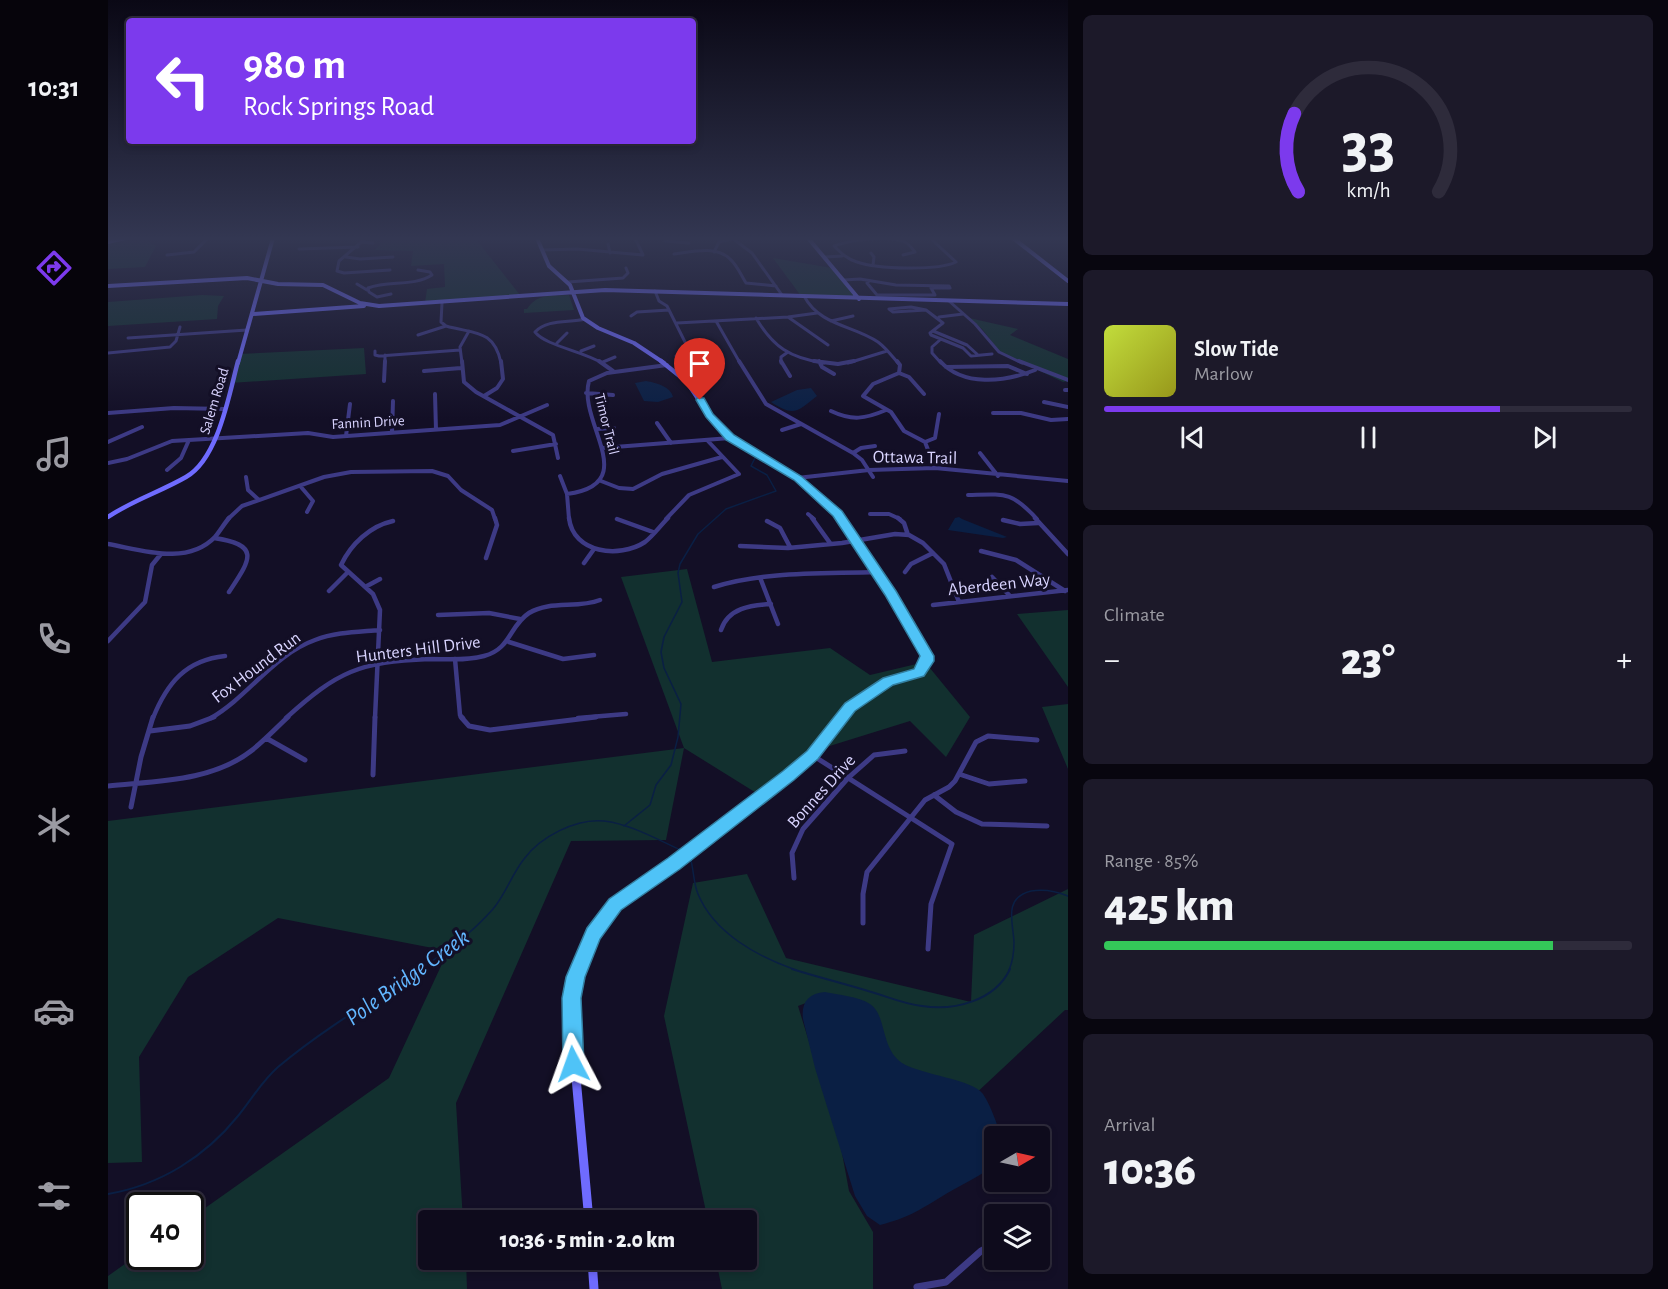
<!DOCTYPE html>
<html lang="en">
<head>
<meta charset="utf-8">
<style>
  body { margin:0; font-family:"Alegreya Sans",sans-serif; background:#1c1929; color:#f1f3f6; height:100vh; display:flex; flex-direction:column; font-size:22px; white-space:nowrap }
  * { box-sizing:border-box; margin:0 }
  p { font-size:20px; color:#9b9ba3 }
  .icon { flex:none; width:33px; height:33px; fill:none; stroke:currentColor; stroke-width:2; stroke-linecap:round; stroke-linejoin:round }
  .map { position:relative; flex:1; overflow:hidden }
  .panel { display:flex; flex-direction:column; gap:15px; padding:15px; background:#08060f; width:600px }
  .panel>* { flex:none }
  .hud { position:absolute; left:18px; top:18px; width:570px; height:126px; border-radius:6px; box-shadow:0 3px 9px #0003,0 0 0 2px #2e2b3b; background:#7c3aed; color:#fff; overflow:hidden }
  .needle { width:39px; rotate:81deg }
  .tools { position:absolute; left:876px; top:1126px; display:grid; gap:12px }
  .tools a { display:grid; place-items:center; width:66px; height:66px; border-radius:6px; background:#0e0b1c; box-shadow:0 3px 9px #0003,0 0 0 2px #2e2b3b; font-size:30px }
  .speed { position:absolute; left:18px; top:1192px; display:flex; gap:12px; font-size:30px; font-weight:700; text-align:center }
  .speed>* { display:grid; place-content:center; width:78px; height:78px; border-radius:50%; background:#0e0b1c; box-shadow:0 3px 9px #0003,0 0 0 2px #2e2b3b; line-height:1 }
  .speed .limit { border:3px solid #111; border-radius:9px; background:#fff; color:#111 }
  .pin { position:absolute; display:grid; place-items:center; width:51px; height:51px; color:#fff; margin:-62px -26px; border-radius:50% 50% 50% 0; rotate:-45deg; box-shadow:0 0 6px #0007 }
  .pin .icon { rotate:45deg }
  .me { position:absolute; width:66px; margin:-33px; rotate:356deg; stroke-linejoin:round; filter:drop-shadow(0 0 4px #0008) }
  .turn { display:flex; align-items:center; gap:21px; height:126px; padding:0 18px; font-size:27px }
  .turn .icon { width:78px; height:78px; stroke-width:2.5 }
  .turn b { display:block; font-size:42px; line-height:51px }
  .big { font-size:45px; font-weight:800; line-height:1.1 }
  .panel .card { flex:1; display:flex; flex-direction:column; justify-content:center; gap:9px; min-width:0; padding:0 21px; border-radius:9px; background:#1c1929 }
  .panel .dial { align-items:center; gap:0 }
  .dial svg { height:156px; overflow:visible; fill:none; stroke:#2e2b3b; stroke-width:7; stroke-linecap:round; text-anchor:middle }
  .dial text { fill:#f1f3f6; stroke:none }
  .song { display:flex; align-items:center; gap:18px }
  .cover { width:72px; height:72px; border-radius:9px; background:linear-gradient(135deg,hsl(70 70% 55%),hsl(60 70% 35%)) }
  .played { height:6px; border-radius:3px; background:linear-gradient(90deg,#7c3aed 75%,#2e2b3b 75%) }
  .keys { display:flex; justify-content:space-around; direction:ltr }
  .heat { display:flex; justify-content:space-between; align-items:center; font-size:33px; direction:ltr }
  .charge { height:9px; border-radius:4px; background:linear-gradient(90deg,#34c759 85%,#2e2b3b 0) }
  .trip { position:absolute; left:310px; top:1210px; width:339px; height:60px; border-radius:6px; background:#0e0b1c; box-shadow:0 3px 9px #0003,0 0 0 2px #2e2b3b; font-weight:800; line-height:60px; text-align:center }
  main { display:flex; flex:1; min-height:0 }
  .tab-bar { display:flex; flex-direction:column; width:108px; justify-content:space-around; align-items:center; background:#06040b; color:#9b9ba3 }
  .tab-bar .icon { width:42px; height:42px }
  .tab-bar .selected { color:#7c3aed }
  .tab-bar b { font-size:27px; color:#f1f3f6 }
  .map>svg:first-child { display:block }
  .green { fill:#12302f }
  .water { fill:#0a1f44 }
  .lines { fill:none; stroke-linecap:round; stroke-linejoin:round }
  .stream-far1 { stroke:#0a1f44; stroke-width:1.5 }
  .stream { stroke:#0a1f44; stroke-width:2 }
  .street-far4 { stroke:#3d3a85; stroke-width:3 }
  .street-far3 { stroke:#3d3a85; stroke-width:4 }
  .street-far2 { stroke:#3d3a85; stroke-width:4.5 }
  .street-far1 { stroke:#3d3a85; stroke-width:5 }
  .street { stroke:#3d3a85; stroke-width:7 }
  .secondary-far4 { stroke:#6f6bff; stroke-width:4 }
  .secondary-far3 { stroke:#6f6bff; stroke-width:4.5 }
  .secondary-far2 { stroke:#6f6bff; stroke-width:6 }
  .secondary-far1 { stroke:#6f6bff; stroke-width:8 }
  .secondary { stroke:#6f6bff; stroke-width:9 }
  .route { fill:#4fc3f7; stroke:#337fa1; stroke-width:1.5 }
  .labels { text-anchor:middle; stroke-width:6; stroke-linejoin:round; paint-order:stroke }
  .far-street-label { font-size:15px; fill:#d9d4ff; stroke:#130f26 }
  .street-label { font-size:18px; fill:#d9d4ff; stroke:#130f26 }
  .near-water-label { font-size:24px; font-style:italic; fill:#62b6ff; stroke:#130f26 }
</style>
</head>
<body>
<main>
<nav class="tab-bar">
<b>10:31</b>
<svg class="icon selected" aria-label="directions" viewBox="0 0 24 24"><path d="M12 3l9 9-9 9-9-9zM9 14v-3h6M13 9l2 2-2 2"/></svg>
<svg class="icon" aria-label="music" viewBox="0 0 24 24"><path d="M9 18V5l10-2v13"/><circle cx="6" cy="18" r="3"/><circle cx="16" cy="16" r="3"/></svg>
<svg class="icon" aria-label="phone" viewBox="0 0 24 24"><path d="M5 4h4l2 5-3 2q2 4 5 5l2-3 5 2v4C11 20 4 13 5 4z"/></svg>
<svg class="icon" aria-label="climate" viewBox="0 0 24 24"><path d="M12 3v18M4 7l16 10M4 17L20 7"/></svg>
<svg class="icon" aria-label="car" viewBox="0 0 24 24"><path d="M5 17H2v-5l4-1 3-4h7l3 4 3 1v5h-3M9 17h6M6 11h13"/><circle cx="7" cy="17" r="2"/><circle cx="17" cy="17" r="2"/></svg>
<svg class="icon" aria-label="filters" viewBox="0 0 24 24"><path d="M4 7h16M4 17h16"/><circle cx="9" cy="7" r="2"/><circle cx="15" cy="17" r="2"/></svg>
</nav>
<div class="map">
<svg width="960" height="1289" viewBox="0 0 960 1289">
  <rect width="100%" height="100%" fill="#130f26"/>
  <path class="green" d="M0,238H35L48,246L37,267L0,269Z
    M277,238H367L412,295L317,303L319,289L337,287L336,264L303,266L305,251L267,250Z
    M665,258L724,268L753,299L693,296Z
    M94,295L116,296L110,306L109,319L0,326V302Z
    M461,295L466,310L416,313V309H419C429,294 440,296 461,295Z
    M861,318L910,329L902,335L960,359V381L955,382L892,352L874,329Z
    M256,348L258,374L122,383L131,354Z
    M579,569L604,662L722,648L762,675L817,662L862,717L838,757L802,721L712,749L658,799L576,748L558,840L463,841L348,1103L355,1221H321V1260H358L359,1289H0V1276L31,1254L32,1257H82L83,1218L281,1078L340,951L170,918L80,977L31,1057L34,1162L0,1163V821L576,748L513,577Z
    M960,610V687L909,614Z
    M960,704V769L934,707Z
    M639,874L678,958L863,1002L866,935L960,889V1010H957L864,1097L800,1081L703,1001L690,1006L732,1142L741,1191L765,1232V1289H614L608,1260H639V1221H600L556,1016L585,883Z"/>
  <path class="water" d="M538,381C549,383 563,387 565,397L550,402L536,401L527,383Z
    M703,388L709,396C689,412 686,417 663,402L689,390Z
    M851,517L854,519L899,537L895,538L840,530L847,518Z
    M717,992C730,995 750,996 762,1004C779,1015 772,1048 794,1063C814,1075 864,1079 875,1094C883,1106 889,1124 893,1137H886V1165C870,1178 850,1186 833,1197C810,1211 799,1218 772,1225L759,1216L747,1196L707,1068L695,1019C693,1003 700,993 717,992Z"/>
  <g class="lines">
    <path class="stream-far1" d="M516,826L542,805L548,785L563,765L570,737L573,704L556,668L553,652L556,637L574,602L570,573L572,564L590,534L618,509L668,491L659,475L643,466L647,458
      M582,857C586,869 585,882 590,894C606,933 650,957 688,970
      M311,970C338,952 363,934 385,909C397,895 404,874 416,859C432,837 468,818 496,821C523,824 552,841 577,852
      M901,970C905,961 906,952 906,942C905,922 895,898 923,891C936,889 948,891 960,896"/>
    <path class="stream" d="M684,969C709,977 734,983 760,991C778,996 795,1004 814,1006C846,1011 887,1001 902,969
      M0,1194C52,1185 97,1157 130,1116C144,1099 153,1082 170,1067C214,1030 265,1000 313,969"/>
    <path class="street-far4" d="M258,238L231,261L229,271L236,273L282,270
      M624,238L644,253L674,295
      M557,241L581,243
      M255,242L265,243
      M500,244L502,253
      M191,249L250,247
      M434,250L469,249L535,255L527,238
      M606,252L611,242L624,239
      M763,253L766,257L765,265
      M566,254C583,252 608,245 622,259C629,265 633,275 638,283L668,286
      M59,255L86,252L100,238
      M795,255L807,252C804,248 801,244 797,242C781,235 742,240 726,246C733,253 739,259 749,262C769,269 829,271 848,262L822,238
      M238,257L252,259L285,257
      M717,257L734,256
      M736,280L752,279L788,285L841,286L842,288H823
      M761,281L759,283L769,295H827L823,288
      M460,282L515,278L520,273L518,268
      M249,284L259,290
      M547,291L551,301L559,306L579,346L576,352L568,356
      M696,296C712,326 745,325 770,342C778,348 784,356 790,363
      M269,297L261,292L260,288C281,280 305,287 324,275L322,272L310,270
      M269,297L283,294
      M841,301L867,324L891,352L914,363
      M334,303L333,322L338,326C366,334 386,329 393,363
      M803,307L818,310L785,312L781,309Z
      M818,310L835,323L822,333L823,335L855,348L863,356L884,354
      M523,316L529,312L561,310
      M680,317L720,345
      M831,317L855,314
      M648,318C665,347 682,358 716,363
      M477,319C461,323 439,319 427,332C438,346 475,351 494,363
      M608,321L632,363
      M723,321L745,316
      M569,323L680,317L709,313
      M825,331L859,345L870,355
      M310,335L338,326
      M20,338L139,330
      M833,339L824,347V353L833,363
      M449,343L459,333
      M267,351V355L271,356L352,350
      M473,351L486,346
      M0,353L62,347L68,341L72,327
      M495,362L507,357
      M277,363V355
      M354,363L352,347L361,331
      M673,363V357L680,352
      M740,363L779,351"/>
    <path class="street-far3" d="M354,361L356,382L368,392L445,435L450,458
      M491,361L505,371
      M631,361L658,404L745,453L754,460L765,477
      M673,361L682,376
      M706,361L730,364L746,361
      M711,361L714,367L726,374
      M789,361L792,365L791,373L765,384L755,396L783,412L796,431L817,442L827,468
      M832,361C855,387 897,382 927,370
      M911,361L960,380
      M838,367L900,366L919,374
      M316,371L353,368
      M791,373L801,377L816,394
      M276,381L277,361
      M957,390H960
      M478,393L505,395
      M327,394L328,430
      M376,396L389,388L395,379L393,361
      M936,402L960,407
      M723,411C744,421 757,419 778,410
      M0,413L66,408L117,409
      M885,413H913L943,420L960,419
      M549,423L563,443
      M489,429L506,428
      M674,430L693,424
      M284,433L285,401
      M238,436L242,404
      M0,442L34,427
      M817,442L827,438L831,414
      M494,448L622,438
      M405,451L448,444
      M745,453L753,448L767,446
      M872,453L890,476
      M0,463L19,459L64,441L200,433L225,437L392,425L439,405
      M59,470L73,458L81,440
      M452,476L459,494L461,519
      M138,477L140,490L151,500
      M689,478L761,470L827,468L960,481
      M493,481L511,488L525,489L554,474L614,457
      M193,487L205,501L199,512
      M459,494C535,484 469,423 481,381L499,373L559,365
      M860,495C897,494 903,491 929,519
      M700,514L706,519
      M762,514H781L792,519
      M120,519L134,506L216,477L243,472L324,471L340,476L353,490L384,510L387,519
      M558,519L581,495L631,474L599,440"/>
    <path class="street-far2" d="M461,518C465,553 511,559 537,542C545,536 552,526 560,518
      M704,518L722,543
      M790,518L796,523L800,535
      M927,518L960,554
      M509,519L545,532
      M895,520L912,524L930,523
      M659,521L672,528L682,547
      M106,538C154,545 142,560 121,592
      M0,544C34,550 79,566 107,537C112,531 116,524 121,518
      M632,546L680,548L734,543L787,534L801,535L815,543L836,564L851,602
      M873,551L908,560L957,591
      M378,558L389,525L387,518
      M476,563L486,549
      M797,572L803,564L825,553
      M884,577L902,596
      M653,580L670,624
      M259,586L272,579
      M606,587C657,571 715,574 768,572
      M221,591L238,574
      M825,605L960,590
      M330,615L381,613L412,619
      M613,630C620,608 643,605 663,604
      M0,641L37,602L44,565L53,554
      M401,642L455,659L486,655
      M347,659L352,715L355,718
      M45,718C59,683 78,660 117,656
      M103,718C141,696 165,655 207,640C228,632 250,632 272,630
      M178,718C230,671 251,662 321,659C339,659 358,661 376,656C403,649 401,626 421,613C442,600 469,609 492,600
      M267,718L272,610L265,594L233,565C243,544 262,526 285,521
      M470,718L518,714"/>
    <path class="street-far1" d="M353,717L361,726L382,730L488,717
      M42,731L82,726L106,717
      M158,738L197,760
      M704,755L844,844L823,904L820,949
      M851,774L881,784L917,781
      M265,775L267,717
      M0,786C47,781 103,782 143,751C156,741 168,728 180,717
      M826,795L848,812L874,824L939,826
      M23,807L33,757L45,717
      M686,878L684,853L695,829L740,778L766,755L797,751
      M755,923V894L759,872L817,800L841,787L847,781L868,742L880,736L929,740"/>
    <path class="street" d="M810,1289L809,1287L838,1282L873,1251L886,1244"/>
    <path class="secondary-far4" d="M429,238L441,266L462,285L475,318L490,328L526,343L556,363
      M700,238L751,299
      M905,238L960,281
      M0,242L17,238
      M0,286L139,278L170,284L215,285L252,303L271,306L497,290L960,304
      M145,314L256,306
      M130,363L165,238"/>
    <path class="secondary-far3" d="M553,361L579,382L601,415L622,438L689,478L730,513L734,519
      M0,517C25,500 52,492 78,477C110,459 121,395 130,361"/>
    <path class="secondary-far2" d="M733,518L783,594L819,656L818,665L811,673L780,681L742,707L733,718"/>
    <path class="secondary-far1" d="M471,970L475,956L493,920L507,904L566,864L681,776L704,755L734,717"/>
    <path class="secondary" d="M472,969L464,998L463,1022L481,1221
      M484,1260L486,1289"/>
  </g>
  <linearGradient id="sky" x2="0" y2="1"><stop stop-color="#0a0815"/><stop offset="0.57" stop-color="#333752"/><stop offset="1" stop-color="#333752" stop-opacity="0"/></linearGradient>
  <rect width="960" height="419" fill="url(#sky)"/>
  <path class="route" d="M589,398H596L605,414L626,435L693,476L734,511L788,591L826,656V661L816,676L785,685L747,711L710,759L686,780L572,869L513,910L492,939L477,977L473,998L476,1064L473,1072L465,1075L458,1072L455,1064L454,998L458,977L479,928L501,899L560,858L675,771L699,751L737,703L775,678L806,669L812,656L777,595L725,516L686,480L618,440L598,417L588,400Z"/>
  <g class="labels">
    <g class="far-street-label">
      <text transform="translate(106 401) rotate(-73)" y="5">Salem Road</text>
      <text transform="translate(260 422) rotate(-3)" y="5">Fannin Drive</text>
      <text transform="translate(499 424) rotate(76)" y="5">Timor Trail</text>
    </g>
    <g class="street-label">
      <text transform="translate(807 457) rotate(1)" y="6">Ottawa Trail</text>
      <text transform="translate(891 584) rotate(-6)" y="6">Aberdeen Way</text>
      <text transform="translate(310 649) rotate(-7)" y="6">Hunters Hill Drive</text>
      <text transform="translate(148 667) rotate(-37)" y="6">Fox Hound Run</text>
      <text transform="translate(713 791) rotate(-48)" y="6">Bonnes Drive</text>
    </g>
    <g class="near-water-label">
      <text transform="translate(299 977) rotate(-36)" y="8">Pole Bridge Creek</text>
    </g>
  </g>
</svg>
<div class="tools">
<a><svg class="needle" viewBox="-14 -14 28 28"><path d="M0-13l5 13h-10z" fill="#e53935"/><path d="M0 13l5-13h-10z" fill="#9b9ba3"/></svg></a>
<a><svg class="icon" aria-label="layers" viewBox="0 0 24 24"><path d="M12 4l9 5-9 5-9-5zM3 14l9 5 9-5"/></svg></a>
</div>
<div class="speed"><div class="limit">40</div></div>
<div class="pin" style="left:592px;top:400px;background:#d93025"><svg class="icon" aria-label="arrive" viewBox="0 0 24 24"><path d="M6 21V4h12l-3 4 3 4H6"/></svg></div>
<svg class="me" style="left:465px;top:1064px" viewBox="-20 -20 40 40"><path d="M0-17L14 15 0 8-14 15z" fill="#4fc3f7" stroke="#fff" stroke-width="4"/></svg>
<div class="trip">10:36 · 5 min · 2.0 km</div>
<div class="hud">
<div class="turn"><svg class="icon" aria-label="left" viewBox="0 0 24 24"><path d="M17 20v-9H6M10 6l-5 5 5 5"/></svg><div><b>980 m</b>Rock Springs Road</div></div>
</div>
</div>
<section class="panel">
<div class="card dial"><svg viewBox="0 0 100 80">
<path d="M14 69A42 42 0 1 1 86 69"/>
<path d="M14 69A42 42 0 0 1 12 29" stroke="#7c3aed"/>
<text x="50" y="56" font-size="32" font-weight="700">33</text>
<text x="50" y="72" font-size="11">km/h</text>
</svg></div>
<div class="card">
<div class="song"><i class="cover"></i><div><b>Slow Tide</b><p>Marlow</p></div></div>
<div class="played"></div>
<div class="keys"><svg class="icon" aria-label="previous" viewBox="0 0 24 24"><path d="M18 5L8 12l10 7zM5 5v14"/></svg><svg class="icon" aria-label="pause" viewBox="0 0 24 24"><path d="M8 5v14M16 5v14"/></svg><svg class="icon" aria-label="next" viewBox="0 0 24 24"><path d="M6 5l10 7-10 7zM19 5v14"/></svg></div>
</div>
<div class="card"><p>Climate</p>
<div class="heat"><a>−</a><b class="big">23°</b><a>+</a></div>
</div>
<div class="card"><p>Range · 85%</p><b class="big">425 km</b><div class="charge"></div></div>
<div class="card"><p>Arrival</p><b class="big">10:36</b></div>
</section>
</main>
</body>
</html>
